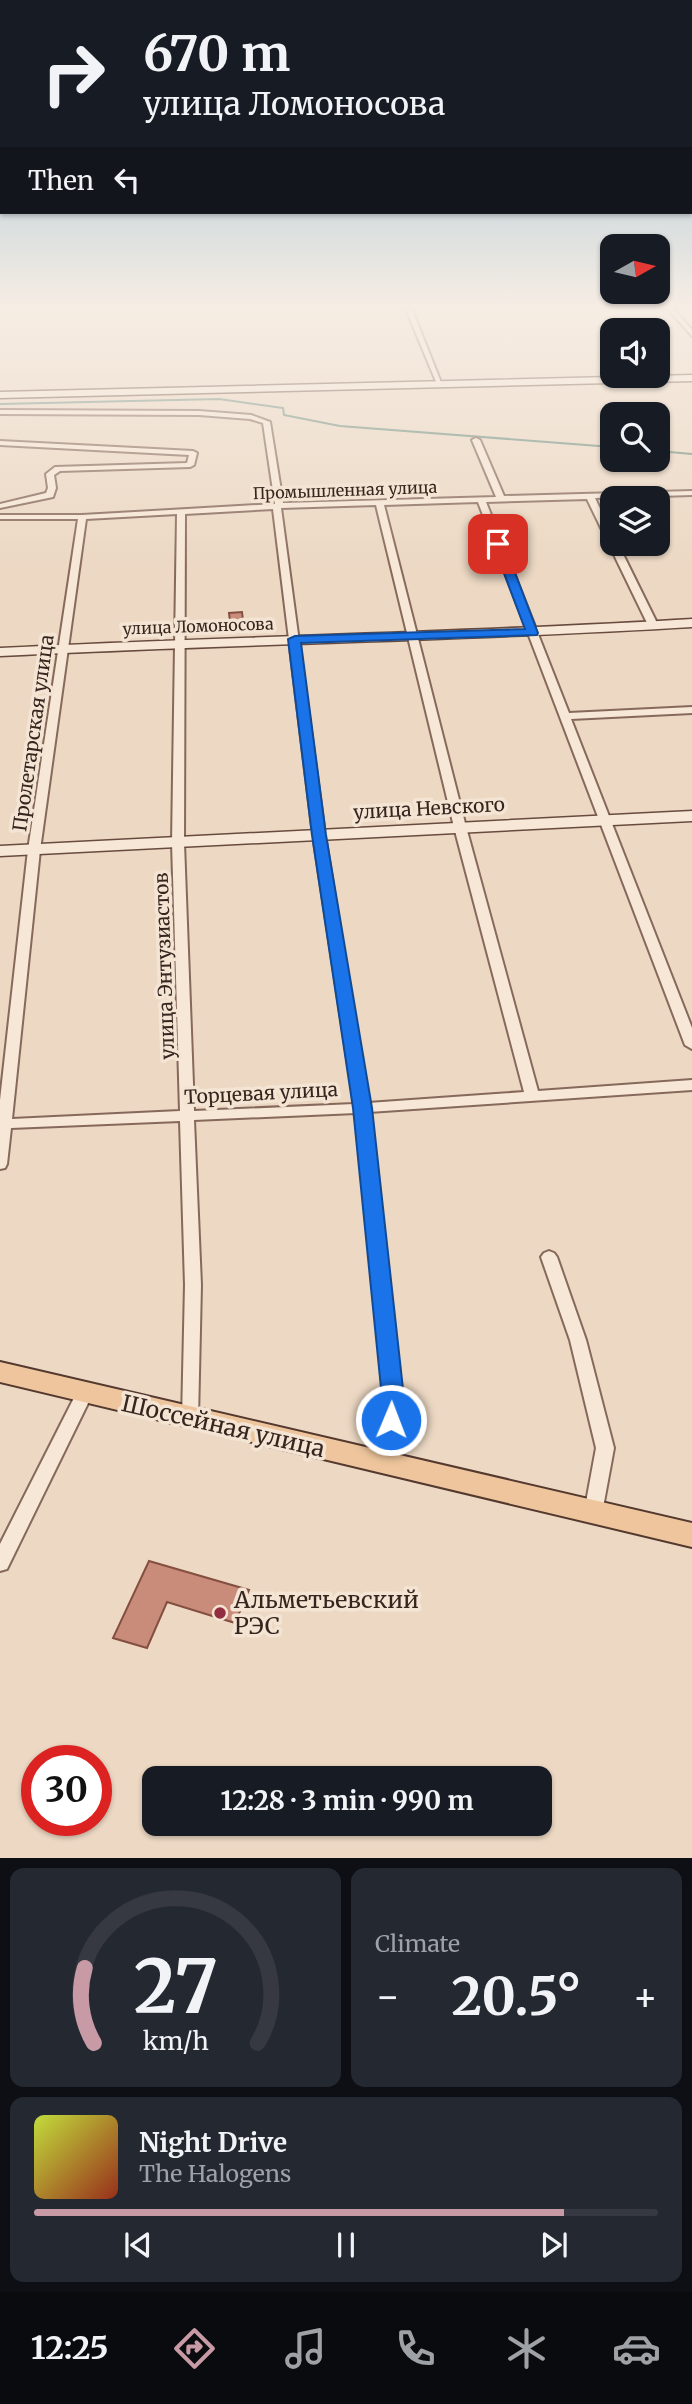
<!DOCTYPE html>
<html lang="en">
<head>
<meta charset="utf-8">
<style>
  body { margin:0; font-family:Merriweather,serif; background:#242831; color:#f1f3f6; height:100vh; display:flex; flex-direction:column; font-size:26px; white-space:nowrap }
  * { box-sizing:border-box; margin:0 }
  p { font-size:23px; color:#9ea1a6 }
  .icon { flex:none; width:38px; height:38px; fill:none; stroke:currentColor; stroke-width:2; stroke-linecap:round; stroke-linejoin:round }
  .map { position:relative; height:1858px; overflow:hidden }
  .side { display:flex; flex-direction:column; gap:10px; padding:10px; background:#0d0f14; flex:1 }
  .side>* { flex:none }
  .top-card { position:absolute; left:0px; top:0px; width:693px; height:214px; box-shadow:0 2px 5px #0004; background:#171b24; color:#f1f3f6; overflow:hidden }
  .needle { width:46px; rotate:82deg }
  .fabs { position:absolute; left:600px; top:234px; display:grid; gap:14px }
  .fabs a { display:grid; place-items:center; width:70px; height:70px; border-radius:14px; background:#171b24; box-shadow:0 2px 5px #0004; font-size:35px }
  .speed { position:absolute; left:21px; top:1745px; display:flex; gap:14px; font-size:35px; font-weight:700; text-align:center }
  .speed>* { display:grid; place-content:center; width:91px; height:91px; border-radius:50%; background:#171b24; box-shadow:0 2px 5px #0004; line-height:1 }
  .speed .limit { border:10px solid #d22; background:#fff; color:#111 }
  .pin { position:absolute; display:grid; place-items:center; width:60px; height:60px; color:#fff; margin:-30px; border-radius:14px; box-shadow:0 4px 10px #0006 }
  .me { position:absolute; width:77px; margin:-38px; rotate:1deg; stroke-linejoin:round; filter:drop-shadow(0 0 5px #0008) }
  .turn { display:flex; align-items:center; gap:24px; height:147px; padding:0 28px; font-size:32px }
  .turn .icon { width:91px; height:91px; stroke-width:2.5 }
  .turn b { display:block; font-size:49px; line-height:60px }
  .then { display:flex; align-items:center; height:66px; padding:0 28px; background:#0003; gap:14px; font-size:26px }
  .big { font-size:52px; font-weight:700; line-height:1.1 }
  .side .card { flex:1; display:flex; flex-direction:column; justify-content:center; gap:10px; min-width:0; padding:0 24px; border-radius:14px; background:#242831 }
  .side .dial { align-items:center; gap:0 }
  .dial svg { height:182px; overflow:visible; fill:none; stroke:#363941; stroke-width:7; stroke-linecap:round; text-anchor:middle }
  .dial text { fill:#f1f3f6; stroke:none }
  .song { display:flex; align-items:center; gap:21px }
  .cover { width:84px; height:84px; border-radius:10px; background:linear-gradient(135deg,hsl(70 70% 55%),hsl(10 70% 35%)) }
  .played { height:7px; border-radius:4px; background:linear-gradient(90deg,#c79aa5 85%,#363941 85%) }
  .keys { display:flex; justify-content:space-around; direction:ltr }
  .heat { display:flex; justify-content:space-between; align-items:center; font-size:38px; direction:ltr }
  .side .tiles { flex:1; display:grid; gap:10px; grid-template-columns:1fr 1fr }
  .card:last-child { grid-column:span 2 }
  .trip { position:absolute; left:142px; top:1766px; width:410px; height:70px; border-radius:14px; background:#171b24; box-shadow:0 2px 5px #0004; font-weight:700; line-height:70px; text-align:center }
  .menu { display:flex; height:112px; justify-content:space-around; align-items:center; background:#090b0e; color:#9ea1a6 }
  .menu .icon { width:49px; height:49px }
  .menu .selected { color:#c79aa5 }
  .menu b { font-size:32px; color:#f1f3f6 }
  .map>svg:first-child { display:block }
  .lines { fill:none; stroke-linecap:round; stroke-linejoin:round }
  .stream { stroke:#6c8d7f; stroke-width:2 }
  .building { fill:#c98c7a; stroke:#844f41; stroke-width:2 }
  .street-casing { stroke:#86695b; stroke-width:4 }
  .secondary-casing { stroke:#684b3e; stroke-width:3 }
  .primary-casing { stroke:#54392f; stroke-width:4 }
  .street { fill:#f7e7d6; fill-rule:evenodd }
  .secondary { fill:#f7e7d6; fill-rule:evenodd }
  .primary { fill:#eec59c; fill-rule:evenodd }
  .route { fill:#1a73e8; stroke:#114b97; stroke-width:2 }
  .poi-dot { fill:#932d41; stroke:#f4e4d3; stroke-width:2.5 }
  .labels { text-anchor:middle; stroke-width:7; stroke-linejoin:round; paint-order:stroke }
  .far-street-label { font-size:16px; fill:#36251e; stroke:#f4e4d3 }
  .street-label { font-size:19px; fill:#36251e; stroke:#f4e4d3 }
  .near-street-label { font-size:23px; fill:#36251e; stroke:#f4e4d3 }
  .near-poi-label { font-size:23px; fill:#36251e; stroke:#f4e4d3; text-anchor:start }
</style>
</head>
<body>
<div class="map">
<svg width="692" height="1858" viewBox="0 0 692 1858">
  <rect width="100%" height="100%" fill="#ecd8c3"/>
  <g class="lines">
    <path class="stream" d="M0,404L219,399L283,408L284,415L340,426L612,447
      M658,451L692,454"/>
  </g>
  <path class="building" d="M242,612L244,629L231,630L229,613Z
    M149,1561L249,1590L235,1623L167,1602L147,1648L113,1638Z"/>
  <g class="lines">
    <defs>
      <path id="street" d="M405,307H411L442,385L437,384Z
        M666,307H672L692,330V336Z
        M0,410L199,411L251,415L270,422L283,503L496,497L472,440L476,438L480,440L504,496L692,491V495L595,498L612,534V544H618L658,625L653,628L648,625L587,499L486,502L569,713L692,707V713L571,719L692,1028V1049L685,1045L478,502L384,505L466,827L538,1091L692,1080V1090L369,1112L401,1398L396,1464L393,1469L387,1471L381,1469L378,1464L385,1398L356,1113L194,1120L201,1285L198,1419L196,1424L190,1426L184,1424L182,1419L185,1285L180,1121L11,1128L7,1164L5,1168L0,1169V1100L28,850L78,519H0V515H82L275,504L263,423L250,419L199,415L0,414ZM376,505L454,827L524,1092L368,1103L325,835L281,508ZM273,509L313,835L354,1104L194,1111L184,843L185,514ZM177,514L172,843L180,1111L12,1119L40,850L86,519Z
        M0,441L193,451L197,453L194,465L190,467L60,471L54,475L56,488L53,497L0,508V504L46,493L48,488L46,474L55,467L187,463L189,455L0,445Z
        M549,1251L554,1253L557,1257L586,1340L614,1448L602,1513L599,1518L593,1521L587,1518L584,1513L596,1448L570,1340L541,1257L544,1253Z
        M85,1386L91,1388L93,1393L7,1569L0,1571V1544L79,1388Z"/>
      <path id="secondary" d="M692,375V381L0,398V392Z
        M692,619V627C462,641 231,644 0,656V648C231,636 462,633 692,619Z
        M692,811V821L0,856V846Z"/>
      <path id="primary" d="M0,1362L692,1523V1547L0,1382Z"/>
    </defs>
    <use href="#street" class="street-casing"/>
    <use href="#secondary" class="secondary-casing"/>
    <use href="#primary" class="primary-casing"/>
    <use href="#street" class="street"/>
    <use href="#secondary" class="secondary"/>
    <use href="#primary" class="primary"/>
  </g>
  <linearGradient id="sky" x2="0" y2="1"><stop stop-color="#8db8d3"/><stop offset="0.54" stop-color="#f6ede4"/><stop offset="1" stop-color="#f6ede4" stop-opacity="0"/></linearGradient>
  <rect width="692" height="567" fill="url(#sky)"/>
  <path class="route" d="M498,540L504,544L538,633L537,635L301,643L326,835L372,1108L404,1398L399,1426L391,1429L383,1426L380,1420L382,1398L353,1108L312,835L288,639L295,636L525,629L493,544Z"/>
  <circle class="poi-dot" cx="220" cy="1613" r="7"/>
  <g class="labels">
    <g class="far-street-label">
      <text transform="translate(345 490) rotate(-2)" y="6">Промышленная улица</text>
      <text transform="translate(198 626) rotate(-2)" y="6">улица Ломоносова</text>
    </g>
    <g class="street-label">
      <text transform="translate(33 733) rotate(-82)" y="7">Пролетарская улица</text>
      <text transform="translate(429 808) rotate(-3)" y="7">улица Невского</text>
      <text transform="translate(164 966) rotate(-92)" y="7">улица Энтузиастов</text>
      <text transform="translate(261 1093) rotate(-3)" y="7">Торцевая улица</text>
    </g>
    <g class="near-street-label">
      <text transform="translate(223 1426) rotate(13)" y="8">Шоссейная улица</text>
    </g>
    <g class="near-poi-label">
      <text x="234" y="1608">Альметьевский<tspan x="234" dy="26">РЭС</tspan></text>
    </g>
  </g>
</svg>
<div class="fabs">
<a><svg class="needle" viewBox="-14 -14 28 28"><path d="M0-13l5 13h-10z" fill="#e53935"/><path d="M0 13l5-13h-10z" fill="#9ea1a6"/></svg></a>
<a><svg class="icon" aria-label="sound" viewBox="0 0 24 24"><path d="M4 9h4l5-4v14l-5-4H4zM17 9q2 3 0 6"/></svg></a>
<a><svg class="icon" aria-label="search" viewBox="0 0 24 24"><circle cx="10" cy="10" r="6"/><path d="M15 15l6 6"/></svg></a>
<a><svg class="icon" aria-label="layers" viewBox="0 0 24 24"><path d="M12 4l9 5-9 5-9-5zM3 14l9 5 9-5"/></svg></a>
</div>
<div class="speed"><div class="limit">30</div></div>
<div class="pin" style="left:498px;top:544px;background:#d93025"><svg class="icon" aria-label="arrive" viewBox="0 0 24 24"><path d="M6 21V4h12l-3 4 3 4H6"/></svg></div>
<svg class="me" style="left:391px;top:1420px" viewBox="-20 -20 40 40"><circle r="17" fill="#1a73e8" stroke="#fff" stroke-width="3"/><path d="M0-11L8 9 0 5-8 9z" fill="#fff"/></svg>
<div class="trip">12:28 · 3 min · 990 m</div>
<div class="top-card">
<div class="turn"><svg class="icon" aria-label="right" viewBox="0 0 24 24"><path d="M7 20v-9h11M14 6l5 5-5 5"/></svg><div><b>670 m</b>улица Ломоносова</div></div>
<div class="then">Then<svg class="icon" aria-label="left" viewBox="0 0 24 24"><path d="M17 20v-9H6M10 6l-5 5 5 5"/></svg></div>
</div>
</div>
<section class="side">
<div class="tiles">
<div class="card dial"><svg viewBox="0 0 100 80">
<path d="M14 69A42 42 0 1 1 86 69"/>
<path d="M14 69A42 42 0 0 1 10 36" stroke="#c79aa5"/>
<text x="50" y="56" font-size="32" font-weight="700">27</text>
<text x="50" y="72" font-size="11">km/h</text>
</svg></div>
<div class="card"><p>Climate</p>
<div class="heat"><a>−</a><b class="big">20.5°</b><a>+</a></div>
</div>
<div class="card">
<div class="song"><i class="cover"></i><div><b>Night Drive</b><p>The Halogens</p></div></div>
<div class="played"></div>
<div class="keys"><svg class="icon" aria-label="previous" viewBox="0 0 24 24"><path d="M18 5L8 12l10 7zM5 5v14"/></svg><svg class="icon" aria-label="pause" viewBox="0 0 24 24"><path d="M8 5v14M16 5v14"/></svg><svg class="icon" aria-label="next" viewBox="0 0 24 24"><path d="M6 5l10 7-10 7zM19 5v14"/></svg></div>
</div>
</div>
</section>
<nav class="menu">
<b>12:25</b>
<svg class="icon selected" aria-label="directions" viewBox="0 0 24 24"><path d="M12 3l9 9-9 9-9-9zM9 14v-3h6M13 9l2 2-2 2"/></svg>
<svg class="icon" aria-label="music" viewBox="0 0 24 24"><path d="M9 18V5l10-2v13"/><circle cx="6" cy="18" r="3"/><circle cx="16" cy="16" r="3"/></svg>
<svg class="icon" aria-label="phone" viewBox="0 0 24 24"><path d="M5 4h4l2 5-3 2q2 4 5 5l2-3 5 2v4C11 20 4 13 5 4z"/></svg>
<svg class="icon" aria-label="climate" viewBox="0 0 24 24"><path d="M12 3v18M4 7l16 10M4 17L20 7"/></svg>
<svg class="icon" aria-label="car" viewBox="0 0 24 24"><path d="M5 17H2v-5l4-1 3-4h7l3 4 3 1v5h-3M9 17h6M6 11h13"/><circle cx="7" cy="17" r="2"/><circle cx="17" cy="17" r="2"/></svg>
</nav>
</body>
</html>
